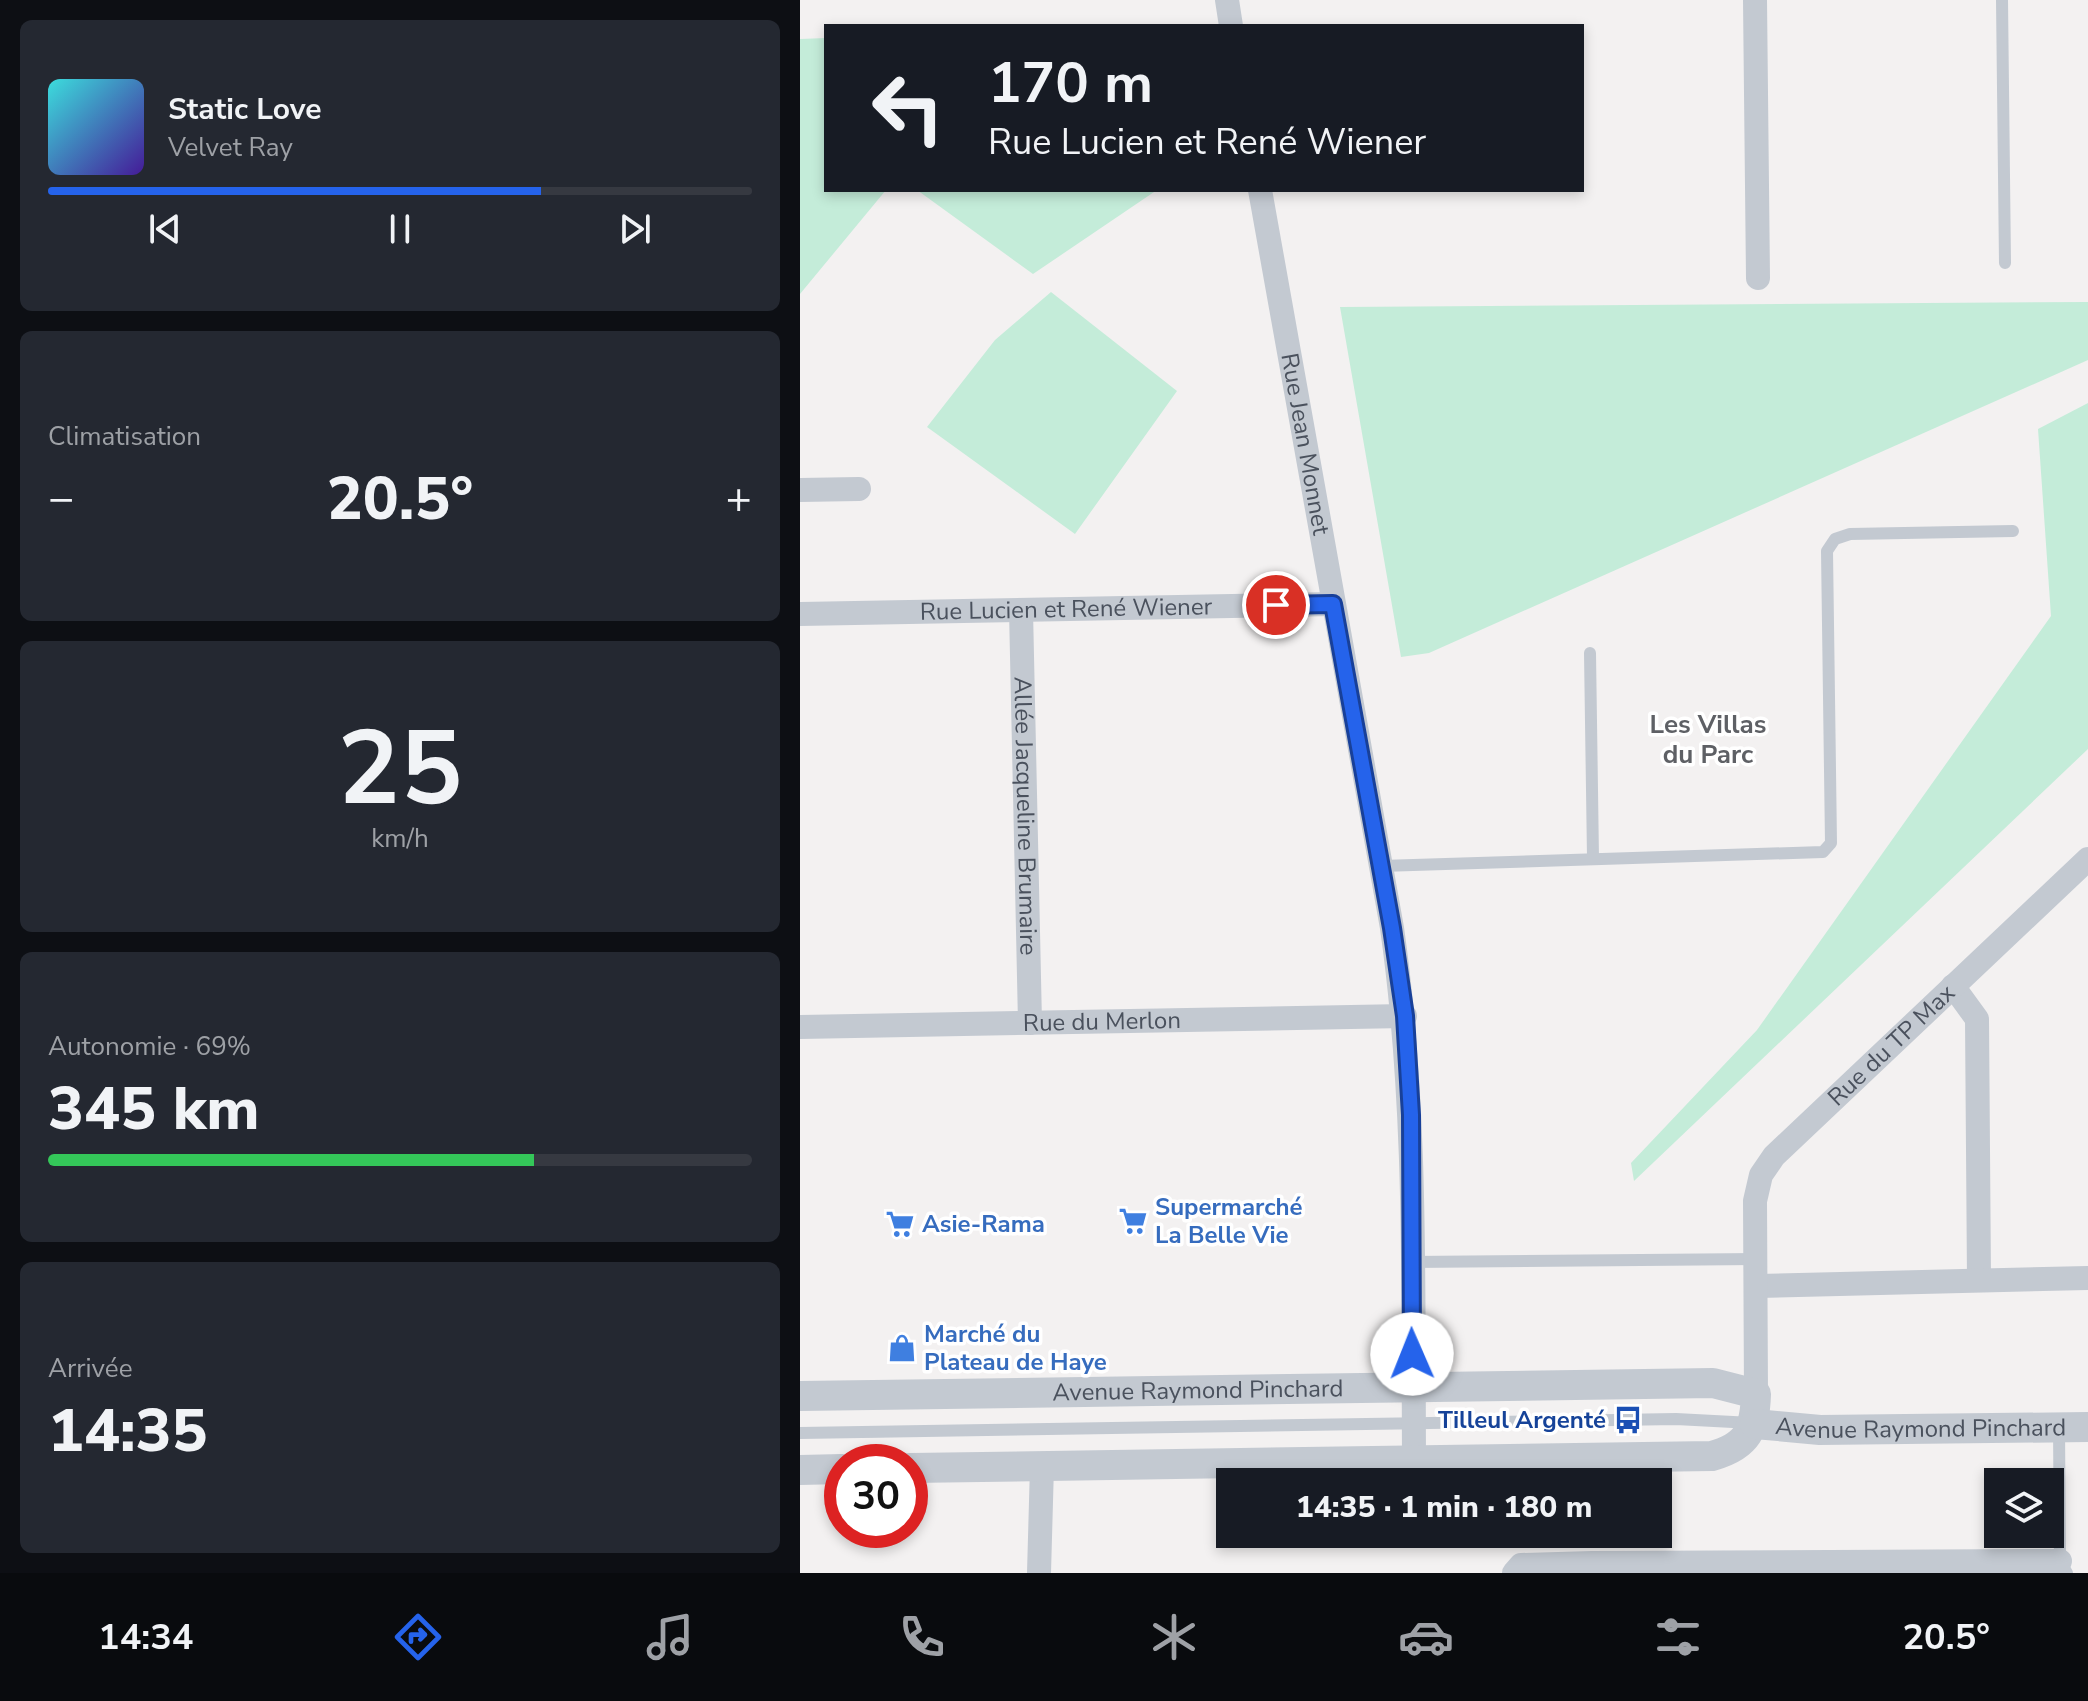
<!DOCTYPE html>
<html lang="fr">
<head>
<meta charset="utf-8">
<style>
  body { margin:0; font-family:"Nunito Sans",sans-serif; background:#242831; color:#f1f3f6; height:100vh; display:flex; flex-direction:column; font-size:30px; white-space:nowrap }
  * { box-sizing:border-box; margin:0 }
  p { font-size:26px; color:#9ea1a6 }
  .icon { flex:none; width:44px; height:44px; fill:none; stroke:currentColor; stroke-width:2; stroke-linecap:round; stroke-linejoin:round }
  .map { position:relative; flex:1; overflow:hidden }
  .panel { display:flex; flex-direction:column; gap:20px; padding:20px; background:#0d0f14; width:800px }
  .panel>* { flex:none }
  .top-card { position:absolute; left:24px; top:24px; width:760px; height:168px; border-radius:0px; box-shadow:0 4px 12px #0003; background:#171b24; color:#f1f3f6; overflow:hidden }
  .buttons { position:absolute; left:1184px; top:1468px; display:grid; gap:16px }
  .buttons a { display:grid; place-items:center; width:80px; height:80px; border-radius:0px; background:#171b24; box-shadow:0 4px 12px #0003; font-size:40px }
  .speed { position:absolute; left:24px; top:1444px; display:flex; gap:16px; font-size:40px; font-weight:700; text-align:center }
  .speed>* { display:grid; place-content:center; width:104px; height:104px; border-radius:50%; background:#171b24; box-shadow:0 4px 12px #0003; line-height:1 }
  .speed .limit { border:12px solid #d22; background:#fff; color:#111 }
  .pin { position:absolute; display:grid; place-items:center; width:68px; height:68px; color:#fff; margin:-34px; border:4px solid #fff; border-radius:50%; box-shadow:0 2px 8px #0007 }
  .me { position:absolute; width:88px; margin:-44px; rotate:359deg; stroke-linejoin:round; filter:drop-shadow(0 0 6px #0008) }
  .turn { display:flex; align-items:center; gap:28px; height:168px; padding:0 32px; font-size:36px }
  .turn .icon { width:104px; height:104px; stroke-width:2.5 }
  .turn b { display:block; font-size:56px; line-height:68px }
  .big { font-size:60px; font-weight:800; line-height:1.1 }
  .panel .card { flex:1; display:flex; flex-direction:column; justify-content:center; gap:12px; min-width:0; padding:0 28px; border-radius:12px; background:#242831 }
  .panel .dial { align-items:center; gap:0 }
  .dial b { font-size:104px; line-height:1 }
  .song { display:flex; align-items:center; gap:24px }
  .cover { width:96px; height:96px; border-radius:12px; background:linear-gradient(135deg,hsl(180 70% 55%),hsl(260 70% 35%)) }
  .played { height:8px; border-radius:4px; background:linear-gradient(90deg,#2563eb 70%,#363941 70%) }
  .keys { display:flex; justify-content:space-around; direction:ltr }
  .heat { display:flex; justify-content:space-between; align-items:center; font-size:44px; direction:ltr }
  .charge { height:12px; border-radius:6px; background:linear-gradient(90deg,#34c759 69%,#363941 0) }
  .trip { position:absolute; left:416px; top:1468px; width:456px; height:80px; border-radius:0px; background:#171b24; box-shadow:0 4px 12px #0003; font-weight:800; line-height:80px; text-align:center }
  .tab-bar { display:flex; height:128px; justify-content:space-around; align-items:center; background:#090b0e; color:#9ea1a6 }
  .tab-bar .icon { width:56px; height:56px }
  .tab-bar .active { color:#2563eb }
  .tab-bar b { font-size:36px; color:#f1f3f6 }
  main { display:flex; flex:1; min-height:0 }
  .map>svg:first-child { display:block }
  .green { fill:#c4ecd9 }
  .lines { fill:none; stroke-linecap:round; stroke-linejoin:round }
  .service { stroke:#c3c9d1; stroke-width:12 }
  .minor { stroke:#c3c9d1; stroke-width:24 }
  .tertiary { stroke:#c3c9d1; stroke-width:30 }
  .route-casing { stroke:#184099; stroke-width:20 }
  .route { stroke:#2563eb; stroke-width:14 }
  .labels { text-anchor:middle; stroke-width:7; stroke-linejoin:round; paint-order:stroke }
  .street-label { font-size:24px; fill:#4a515d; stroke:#fff }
  .shop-label { font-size:24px; font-weight:bold; fill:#366cbe; stroke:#fff; text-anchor:start }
  .transit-label { font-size:24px; font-weight:bold; fill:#164399; stroke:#fff; text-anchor:end }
  .neighbourhood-label { font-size:26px; font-weight:bold; fill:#5e6065; stroke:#fff }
</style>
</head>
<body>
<main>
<section class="panel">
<div class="card">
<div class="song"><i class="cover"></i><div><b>Static Love</b><p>Velvet Ray</p></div></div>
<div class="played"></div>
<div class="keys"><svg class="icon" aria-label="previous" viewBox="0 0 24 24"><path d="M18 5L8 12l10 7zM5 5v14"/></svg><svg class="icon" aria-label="pause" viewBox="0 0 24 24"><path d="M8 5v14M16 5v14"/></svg><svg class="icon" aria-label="next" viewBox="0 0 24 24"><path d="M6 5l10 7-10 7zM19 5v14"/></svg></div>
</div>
<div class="card"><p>Climatisation</p>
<div class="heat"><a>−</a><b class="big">20.5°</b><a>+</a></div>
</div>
<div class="card dial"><b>25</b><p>km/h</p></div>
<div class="card"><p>Autonomie · 69%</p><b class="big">345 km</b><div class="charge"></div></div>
<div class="card"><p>Arrivée</p><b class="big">14:35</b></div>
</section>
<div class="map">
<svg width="1288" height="1573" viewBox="0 0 1288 1573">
  <rect width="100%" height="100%" fill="#f3f1f1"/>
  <path class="green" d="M26,38V190H86L0,294V39Z
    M117,190H357L233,274Z
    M251,292L377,391L275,534L127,427L195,340Z
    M1288,302V360L629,653L601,657L540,307Z
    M1288,403V749L834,1181L831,1163L957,1030L1251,616L1238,429Z"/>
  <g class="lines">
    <path class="service" d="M1202,0L1205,263
      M790,653L793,858
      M581,866L1023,852L1031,843L1027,551L1035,539L1050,534L1213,531
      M611,1262L958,1259
      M1259,1427L1260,1561L1267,1573
      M0,1433L876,1419L952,1423"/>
    <g class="minor">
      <path d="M427,0L431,26"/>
      <path d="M955,0L958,278"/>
      <path id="s1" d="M460,190L592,928C617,1104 613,1283 614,1461"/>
      <path d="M0,490L59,489"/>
      <path id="s2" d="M221,610L230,1023"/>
      <path id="s3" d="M0,614L533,604"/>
      <path d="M1153,986L1177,1019L1179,1280"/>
      <path id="s4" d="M0,1027L605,1016"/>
      <path d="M958,1286L1288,1278"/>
      <path id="s5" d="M956,1394L955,1201L961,1175L974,1156L1288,859"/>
      <path d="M239,1573L242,1466"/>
      <path d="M714,1573L721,1565L792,1563L1260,1561"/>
    </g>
    <g class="tertiary">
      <path id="s6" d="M0,1396L913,1383L956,1394C955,1429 948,1446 912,1456L110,1468"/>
      <path id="s7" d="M955,1424L1020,1430L1288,1427"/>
      <path d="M0,1470L42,1469"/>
    </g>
  </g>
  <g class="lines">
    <defs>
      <path id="route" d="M476,605L533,604L592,928L605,1016L611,1115L612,1354"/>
    </defs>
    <use href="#route" class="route-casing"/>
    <use href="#route" class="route"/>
  </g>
  <defs>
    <symbol id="supermarket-bare" viewBox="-9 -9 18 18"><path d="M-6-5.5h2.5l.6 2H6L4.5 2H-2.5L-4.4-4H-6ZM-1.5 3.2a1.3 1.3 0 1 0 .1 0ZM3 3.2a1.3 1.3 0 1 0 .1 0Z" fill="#3f7fe0" stroke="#fff" stroke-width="2.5" paint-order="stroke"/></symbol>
    <symbol id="shop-bare" viewBox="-9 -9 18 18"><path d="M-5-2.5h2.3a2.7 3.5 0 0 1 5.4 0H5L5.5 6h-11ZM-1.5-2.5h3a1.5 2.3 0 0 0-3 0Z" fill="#3f7fe0" stroke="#fff" stroke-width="2.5" paint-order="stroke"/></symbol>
    <symbol id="bus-bare" viewBox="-9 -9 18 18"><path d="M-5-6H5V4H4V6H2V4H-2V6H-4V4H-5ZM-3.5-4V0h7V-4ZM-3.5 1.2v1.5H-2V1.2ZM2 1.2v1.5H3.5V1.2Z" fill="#1a4fb4" stroke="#fff" stroke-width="2.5" paint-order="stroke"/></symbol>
  </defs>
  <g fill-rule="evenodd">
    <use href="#supermarket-bare" x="313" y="1201" width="40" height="40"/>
    <use href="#supermarket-bare" x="80" y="1204" width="40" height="40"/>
    <use href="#shop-bare" x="82" y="1328" width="40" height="40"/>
    <use href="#bus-bare" x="808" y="1400" width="40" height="40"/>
  </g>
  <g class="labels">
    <g class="street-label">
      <text dy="8" stroke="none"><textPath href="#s1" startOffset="258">Rue Jean Monnet</textPath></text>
      <text dy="8" stroke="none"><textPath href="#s3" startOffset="266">Rue Lucien et René Wiener</textPath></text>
      <text dy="8" stroke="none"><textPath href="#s2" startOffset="206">Allée Jacqueline Brumaire</textPath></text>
      <text dy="8" stroke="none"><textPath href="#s4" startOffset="302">Rue du Merlon</textPath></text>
      <text dy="8" stroke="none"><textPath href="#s5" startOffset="404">Rue du TP Max</textPath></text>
      <text dy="8" stroke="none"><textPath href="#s6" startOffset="398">Avenue Raymond Pinchard</textPath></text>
      <text dy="8" stroke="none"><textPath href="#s7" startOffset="166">Avenue Raymond Pinchard</textPath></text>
    </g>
    <g class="shop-label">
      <text x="355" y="1215">Supermarché<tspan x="355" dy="28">La Belle Vie</tspan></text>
      <text x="122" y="1232">Asie-Rama</text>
      <text x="124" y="1342">Marché du<tspan x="124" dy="28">Plateau de Haye</tspan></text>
    </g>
    <g class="transit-label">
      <text x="806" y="1428">Tilleul Argenté</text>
    </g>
    <g class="neighbourhood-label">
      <text x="908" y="733">Les Villas<tspan x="908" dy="30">du Parc</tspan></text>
    </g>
  </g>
</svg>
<div class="buttons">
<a><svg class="icon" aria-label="layers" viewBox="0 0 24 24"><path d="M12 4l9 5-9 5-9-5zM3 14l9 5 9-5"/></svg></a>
</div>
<div class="speed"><div class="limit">30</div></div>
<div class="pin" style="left:476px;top:605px;background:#d93025"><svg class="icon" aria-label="arrive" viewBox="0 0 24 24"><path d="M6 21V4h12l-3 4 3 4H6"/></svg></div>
<svg class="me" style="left:612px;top:1354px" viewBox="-20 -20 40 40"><circle r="19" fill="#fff"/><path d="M0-13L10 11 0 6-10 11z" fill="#2563eb"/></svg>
<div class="trip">14:35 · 1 min · 180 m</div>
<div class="top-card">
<div class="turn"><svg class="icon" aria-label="left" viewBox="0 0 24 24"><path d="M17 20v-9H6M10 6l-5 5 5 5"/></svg><div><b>170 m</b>Rue Lucien et René Wiener</div></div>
</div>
</div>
</main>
<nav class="tab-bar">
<b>14:34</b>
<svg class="icon active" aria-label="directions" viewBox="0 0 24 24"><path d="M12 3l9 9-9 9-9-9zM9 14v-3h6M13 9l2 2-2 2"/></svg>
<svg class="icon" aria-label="music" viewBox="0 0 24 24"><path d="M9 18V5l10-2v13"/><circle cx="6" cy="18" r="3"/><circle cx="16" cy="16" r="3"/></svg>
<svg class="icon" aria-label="phone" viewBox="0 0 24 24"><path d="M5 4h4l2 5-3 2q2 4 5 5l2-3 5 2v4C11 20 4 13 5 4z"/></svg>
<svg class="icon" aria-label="climate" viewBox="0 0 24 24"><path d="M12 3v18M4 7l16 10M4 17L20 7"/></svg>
<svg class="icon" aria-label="car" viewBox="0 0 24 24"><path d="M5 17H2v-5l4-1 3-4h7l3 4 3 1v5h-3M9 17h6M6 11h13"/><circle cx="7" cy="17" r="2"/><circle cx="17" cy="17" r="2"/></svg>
<svg class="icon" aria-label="filters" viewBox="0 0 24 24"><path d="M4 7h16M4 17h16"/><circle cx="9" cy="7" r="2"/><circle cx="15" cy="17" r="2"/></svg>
<b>20.5°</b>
</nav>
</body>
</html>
